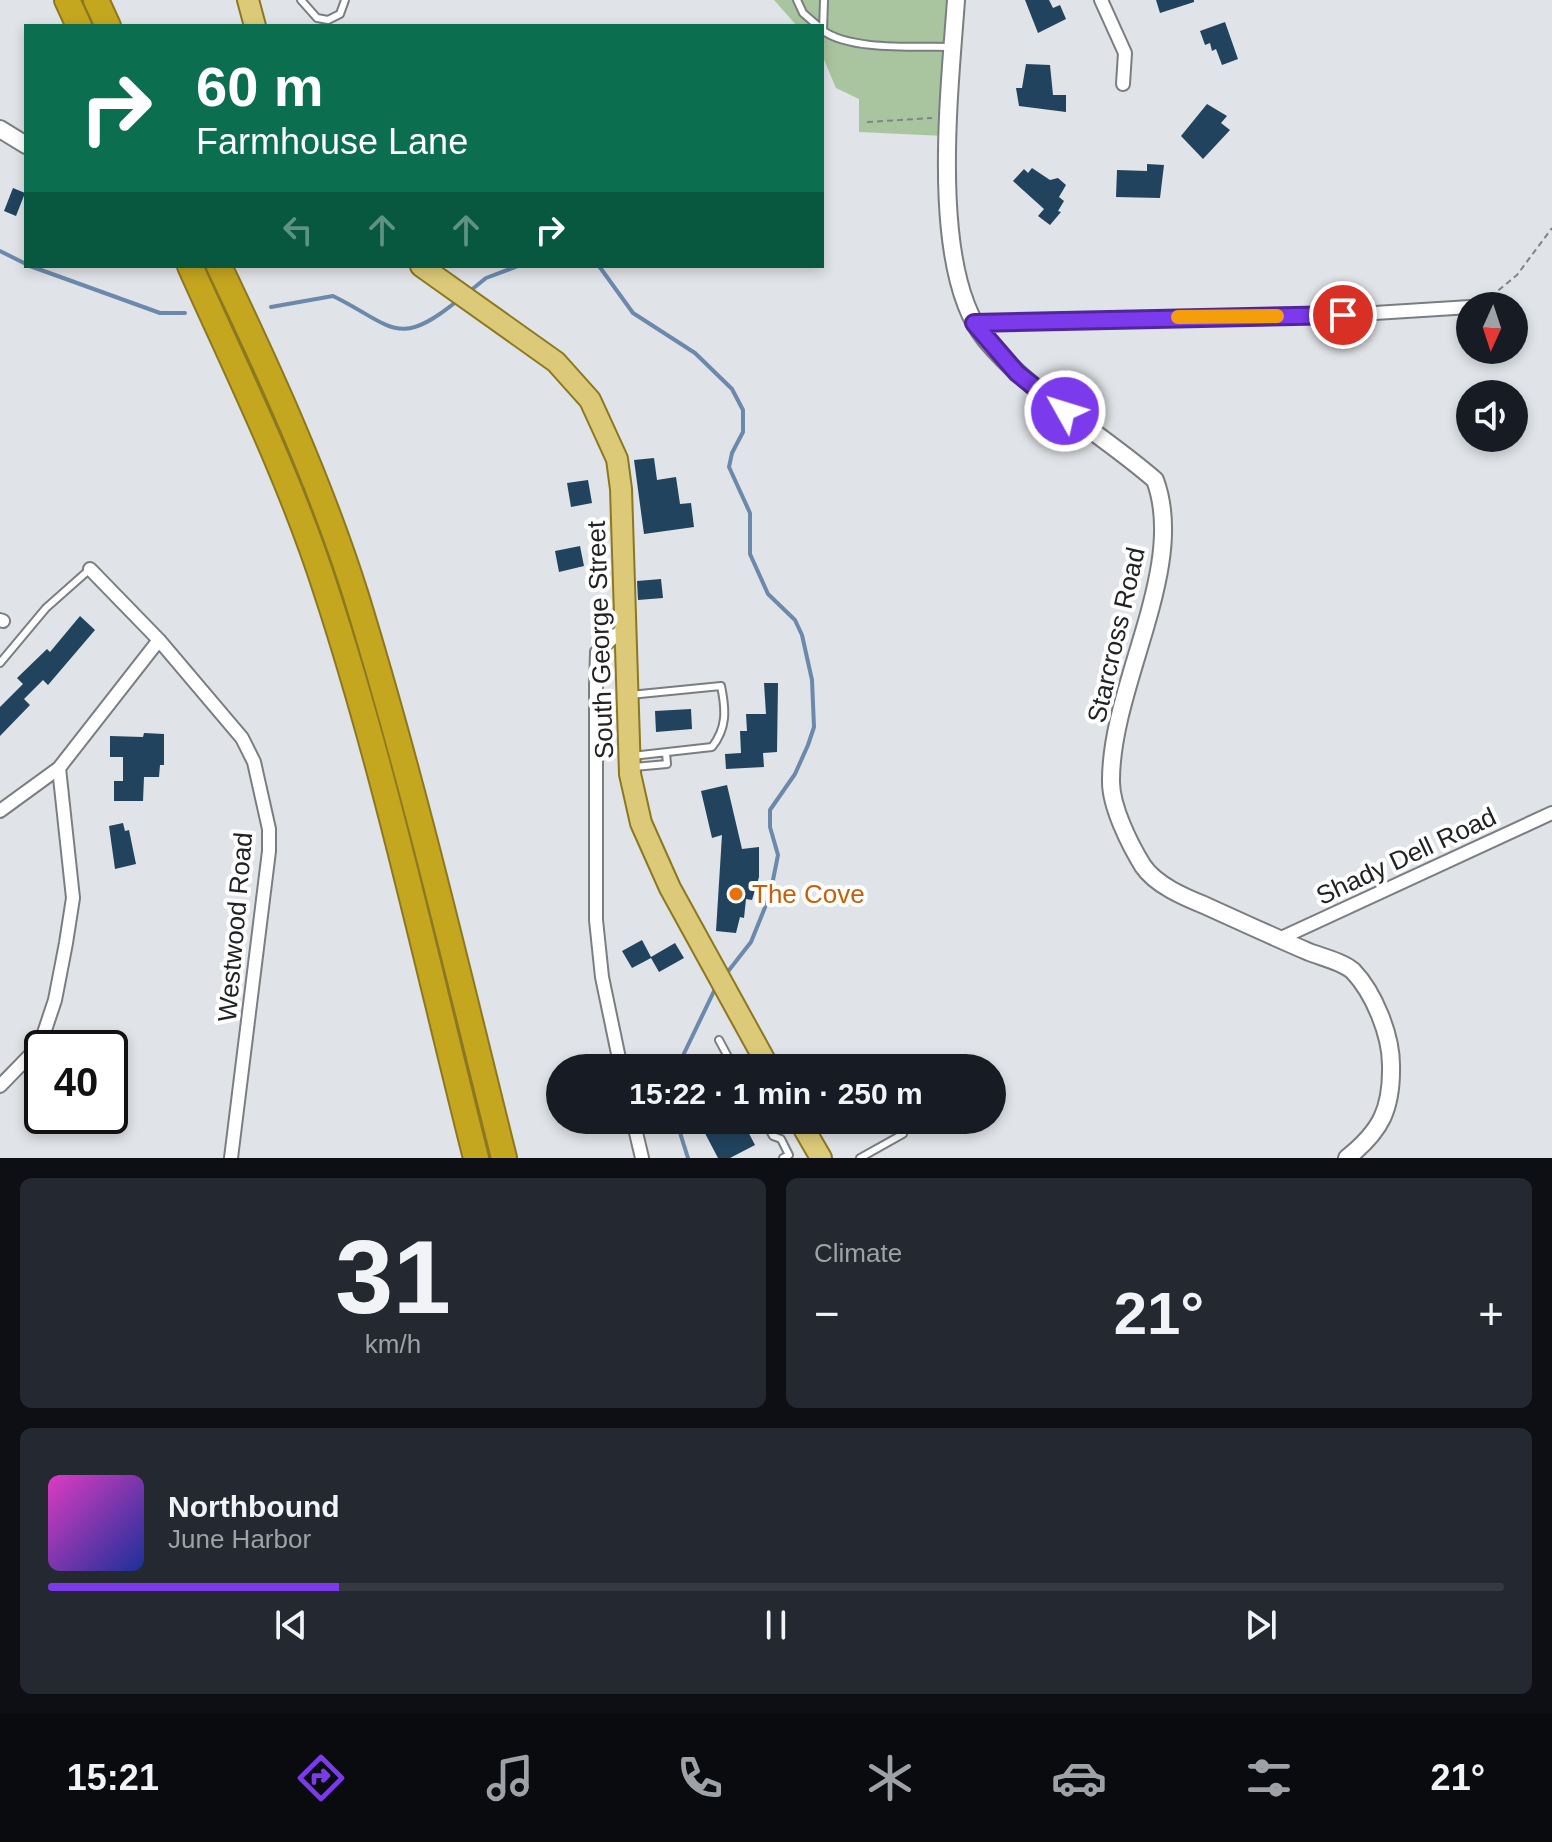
<!DOCTYPE html>
<html lang="en">
<head>
<meta charset="utf-8">
<style>
  body { margin:0; font-family:Arial,sans-serif; background:#242831; color:#f1f3f6; height:100vh; display:flex; flex-direction:column; font-size:30px; white-space:nowrap }
  * { box-sizing:border-box; margin:0 }
  p { font-size:26px; color:#9ea1a6 }
  .icon { flex:none; width:44px; height:44px; fill:none; stroke:currentColor; stroke-width:2; stroke-linecap:round; stroke-linejoin:round }
  .map { position:relative; height:1158px; overflow:hidden }
  .drawer { display:flex; flex-direction:column; gap:20px; padding:20px; background:#0d0f14; flex:1 }
  .drawer>* { flex:none }
  .hud { position:absolute; left:24px; top:24px; width:800px; height:244px; border-radius:0px; box-shadow:0 4px 12px #0003; background:#0b6e4f; color:#fff; overflow:hidden }
  .needle { width:52px; rotate:183deg }
  .fabs { position:absolute; left:1456px; top:292px; display:grid; gap:16px }
  .fabs a { display:grid; place-items:center; width:72px; height:72px; border-radius:50%; background:#171b24; box-shadow:0 4px 12px #0003; font-size:40px }
  .speed { position:absolute; left:24px; top:1030px; display:flex; gap:16px; font-size:40px; font-weight:700; text-align:center }
  .speed>* { display:grid; place-content:center; width:104px; height:104px; border-radius:50%; background:#171b24; box-shadow:0 4px 12px #0003; line-height:1 }
  .speed .limit { border:4px solid #111; border-radius:12px; background:#fff; color:#111 }
  .pin { position:absolute; display:grid; place-items:center; width:68px; height:68px; color:#fff; margin:-34px; border:4px solid #fff; border-radius:50%; box-shadow:0 2px 8px #0007 }
  .me { position:absolute; width:88px; margin:-44px; rotate:309deg; stroke-linejoin:round; filter:drop-shadow(0 0 6px #0008) }
  .turn { display:flex; align-items:center; gap:28px; height:168px; padding:0 40px; font-size:36px }
  .turn .icon { width:104px; height:104px; stroke-width:2.5 }
  .turn b { display:block; font-size:56px; line-height:68px }
  .lanes { display:flex; align-items:center; height:76px; padding:0 40px; background:#0003; justify-content:center; gap:40px; direction:ltr }
  .lanes .off { opacity:.35 }
  .big { font-size:60px; font-weight:600; line-height:1.1 }
  .drawer .widget { flex:1; display:flex; flex-direction:column; justify-content:center; gap:12px; min-width:0; padding:0 28px; border-radius:12px; background:#242831 }
  .drawer .dial { align-items:center; gap:0 }
  .dial b { font-size:104px; line-height:1 }
  .song { display:flex; align-items:center; gap:24px }
  .cover { width:96px; height:96px; border-radius:12px; background:linear-gradient(135deg,hsl(310 70% 55%),hsl(230 70% 35%)) }
  .played { height:8px; border-radius:4px; background:linear-gradient(90deg,#7c3aed 20%,#363941 20%) }
  .keys { display:flex; justify-content:space-around; direction:ltr }
  .heat { display:flex; justify-content:space-between; align-items:center; font-size:44px; direction:ltr }
  .drawer .tiles { flex:1; display:grid; gap:20px; grid-template-columns:1fr 1fr }
  .widget:last-child { grid-column:span 2 }
  .trip { position:absolute; left:546px; top:1054px; width:460px; height:80px; border-radius:40px; background:#171b24; box-shadow:0 4px 12px #0003; font-weight:600; line-height:80px; text-align:center }
  .menu { display:flex; height:128px; justify-content:space-around; align-items:center; background:#090b0e; color:#9ea1a6 }
  .menu .icon { width:56px; height:56px }
  .menu .on { color:#7c3aed }
  .menu b { font-size:36px; color:#f1f3f6 }
  .map>svg:first-child { display:block }
  .green { fill:#a9c59f }
  .lines { fill:none; stroke-linecap:round; stroke-linejoin:round }
  .stream { stroke:#6c89ab; stroke-width:4 }
  .building { fill:#21435e }
  .service-casing { stroke:#7a7e81; stroke-width:10 }
  .minor-casing { stroke:#7a7e81; stroke-width:16 }
  .tertiary-casing { stroke:#7a7e81; stroke-width:20 }
  .primary-casing { stroke:#8c7821; stroke-width:24 }
  .motorway-casing { stroke:#8c7821; stroke-width:28 }
  .path { stroke:#818386; stroke-width:2; stroke-dasharray:6 4; stroke-linecap:butt }
  .service { stroke:#fff; stroke-width:6 }
  .minor { stroke:#fff; stroke-width:12 }
  .tertiary { stroke:#fff; stroke-width:16 }
  .primary { stroke:#dcca79; stroke-width:20 }
  .motorway { stroke:#c5a61f; stroke-width:24 }
  .route-casing { stroke:#51269a; stroke-width:20 }
  .route { stroke:#7c3aed; stroke-width:14 }
  .slow { stroke:#f59e0b; stroke-width:14 }
  .food-dot { fill:#e8710a; stroke:#fff; stroke-width:3 }
  .labels { text-anchor:middle; stroke-width:8; stroke-linejoin:round; paint-order:stroke }
  .street-label { font-size:26px; fill:#212224; stroke:#fff }
  .food-label { font-size:26px; fill:#c56008; stroke:#fff; text-anchor:start }
</style>
</head>
<body>
<div class="map">
<svg width="1552" height="1158" viewBox="0 0 1552 1158">
  <rect width="100%" height="100%" fill="#e0e3e7"/>
  <path class="green" d="M774,0H950L945,136L859,132V99L836,88L822,55V26H797Z"/>
  <g class="lines">
    <path class="stream" d="M0,251L26,264
      M30,266L160,313H185
      M599,266L633,313L695,353L732,389L743,410V432L732,453L729,467L750,513V554L768,594L795,620L802,635L812,680L814,727L808,745L795,774L770,810V827L778,855L770,895L751,942L726,974
      M470,291L486,278L518,266
      M271,307L333,296C392,325 397,350 457,301
      M677,1068L716,987
      M676,1120L688,1158"/>
  </g>
  <path class="building" d="M1025,0H1049L1053,8L1060,5L1066,19L1038,33Z
    M1156,0H1194V2L1160,13Z
    M1225,22L1238,59L1222,65L1216,49L1212,51L1210,43L1205,45L1200,31Z
    M1026,64L1050,65L1053,95H1066V112L1019,106L1016,88H1022Z
    M1207,104L1227,116L1221,123L1230,130L1203,159L1181,136Z
    M1147,164L1164,165L1160,198L1116,197L1117,170L1147,171Z
    M1032,168L1050,180L1058,178L1066,185L1059,197L1064,201L1058,211L1061,212L1050,225L1038,216L1044,209L1013,181L1024,169L1028,173Z
    M13,188L25,193L16,216L4,211Z
    M654,458L657,480L676,477L680,504L691,503L694,527L644,534L634,460Z
    M588,480L592,503L571,507L567,483Z
    M580,546L584,566L559,572L555,551Z
    M661,579L663,598L638,600L637,581Z
    M80,616L95,630L48,685L43,680L24,699L30,705L0,736V707L23,684L17,678L47,649L50,652Z
    M764,683H778L777,752L763,753L764,767L726,769L725,754L741,753L740,731H747L746,714H766Z
    M691,709L692,729L656,732L655,711Z
    M144,733L164,734V765H160L159,777H144L143,801H114V781H123V757H110V736L143,737Z
    M727,785L742,849L759,847V877L752,900L746,899L744,918L740,917L736,933L716,931L722,835L712,838L701,791Z
    M123,823L125,831L129,830L136,864L115,869L109,826Z
    M642,940L651,957L675,943L684,958L659,972L651,958L632,968L622,951Z
    M698,1120H742L755,1145L730,1158H718Z"/>
  <g class="lines">
    <defs>
      <path id="service" d="M301,0L317,18L328,20L340,14L345,0
        M797,0L803,13L818,26
        M822,30C850,51 915,46 951,47
        M823,31L824,0
        M0,663L46,608L90,569
        M630,695L721,686C726,710 727,728 712,747L632,756
        M634,767L667,764L666,753
        M719,1040L734,1068
        M764,1120L773,1136L781,1139L789,1155L783,1158
        M860,1158L903,1134"/>
      <path id="minor" d="M1101,0L1125,53L1123,84
        M974,323L1343,315L1470,307
        M90,569L159,640L242,738L254,762L269,829V851L231,1158
        M0,620L3,621
        M0,811L59,768L159,640
        M1279,939L1552,813
        M621,1068L602,977L596,920V686L597,652L623,629
        M0,1086L40,1045L55,1000L66,943L73,898L59,768
        M633,1120L642,1158"/>
      <path id="tertiary" d="M956,0C950,88 928,270 986,340C1033,396 1100,432 1155,480C1188,568 1110,686 1111,782C1111,807 1130,845 1143,866C1156,885 1184,897 1204,905C1239,921 1274,937 1309,952C1322,957 1343,962 1353,971C1374,993 1391,1035 1391,1065C1392,1109 1381,1131 1347,1158
        M0,129L26,145"/>
      <path id="primary" d="M248,0L255,26
        M421,266L556,362L590,400L617,459L621,489L630,774L641,823L670,888L769,1068
        M799,1120L821,1158"/>
      <path id="motorway" d="M67,0L79,26
        M96,0L108,26
        M190,266C238,373 290,478 326,590C387,776 428,969 476,1158
        M219,266C270,373 320,482 356,596C413,781 457,970 504,1158"/>
    </defs>
    <use href="#service" class="service-casing"/>
    <use href="#minor" class="minor-casing"/>
    <use href="#tertiary" class="tertiary-casing"/>
    <use href="#primary" class="primary-casing"/>
    <use href="#motorway" class="motorway-casing"/>
    <path class="path" d="M867,122L932,118
      M1483,303L1517,275L1552,228"/>
    <use href="#service" class="service"/>
    <use href="#minor" class="minor"/>
    <use href="#tertiary" class="tertiary"/>
    <use href="#primary" class="primary"/>
    <use href="#motorway" class="motorway"/>
  </g>
  <g class="lines">
    <defs>
      <path id="route" d="M1065,411L1017,373L974,323L1343,315"/>
    </defs>
    <use href="#route" class="route-casing"/>
    <use href="#route" class="route"/>
    <path class="slow" d="M1178,317L1277,316"/>
  </g>
  <circle class="food-dot" cx="736" cy="894" r="8"/>
  <g class="labels">
    <g class="street-label">
      <text transform="translate(1116 635) rotate(-77)" y="9">Starcross Road</text>
      <text transform="translate(600 640) rotate(-92)" y="9">South George Street</text>
      <text transform="translate(1406 856) rotate(-25)" y="9">Shady Dell Road</text>
      <text transform="translate(235 927) rotate(-85)" y="9">Westwood Road</text>
    </g>
    <g class="food-label">
      <text x="752" y="903">The Cove</text>
    </g>
  </g>
</svg>
<div class="fabs">
<a><svg class="needle" viewBox="-14 -14 28 28"><path d="M0-13l5 13h-10z" fill="#e53935"/><path d="M0 13l5-13h-10z" fill="#9ea1a6"/></svg></a>
<a><svg class="icon" aria-label="sound" viewBox="0 0 24 24"><path d="M4 9h4l5-4v14l-5-4H4zM17 9q2 3 0 6"/></svg></a>
</div>
<div class="speed"><div class="limit">40</div></div>
<div class="pin" style="left:1343px;top:315px;background:#d93025"><svg class="icon" aria-label="arrive" viewBox="0 0 24 24"><path d="M6 21V4h12l-3 4 3 4H6"/></svg></div>
<svg class="me" style="left:1065px;top:411px" viewBox="-20 -20 40 40"><circle r="17" fill="#7c3aed" stroke="#fff" stroke-width="3"/><path d="M0-11L8 9 0 5-8 9z" fill="#fff"/></svg>
<div class="trip">15:22 · 1 min · 250 m</div>
<div class="hud">
<div class="turn"><svg class="icon" aria-label="right" viewBox="0 0 24 24"><path d="M7 20v-9h11M14 6l5 5-5 5"/></svg><div><b>60 m</b>Farmhouse Lane</div></div>
<div class="lanes"><svg class="icon off" aria-label="left" viewBox="0 0 24 24"><path d="M17 20v-9H6M10 6l-5 5 5 5"/></svg><svg class="icon off" aria-label="ahead" viewBox="0 0 24 24"><path d="M12 20V5M6 11l6-6 6 6"/></svg><svg class="icon off" aria-label="ahead" viewBox="0 0 24 24"><path d="M12 20V5M6 11l6-6 6 6"/></svg><svg class="icon" aria-label="right" viewBox="0 0 24 24"><path d="M7 20v-9h11M14 6l5 5-5 5"/></svg></div>
</div>
</div>
<section class="drawer">
<div class="tiles">
<div class="widget dial"><b>31</b><p>km/h</p></div>
<div class="widget"><p>Climate</p>
<div class="heat"><a>−</a><b class="big">21°</b><a>+</a></div>
</div>
<div class="widget">
<div class="song"><i class="cover"></i><div><b>Northbound</b><p>June Harbor</p></div></div>
<div class="played"></div>
<div class="keys"><svg class="icon" aria-label="previous" viewBox="0 0 24 24"><path d="M18 5L8 12l10 7zM5 5v14"/></svg><svg class="icon" aria-label="pause" viewBox="0 0 24 24"><path d="M8 5v14M16 5v14"/></svg><svg class="icon" aria-label="next" viewBox="0 0 24 24"><path d="M6 5l10 7-10 7zM19 5v14"/></svg></div>
</div>
</div>
</section>
<nav class="menu">
<b>15:21</b>
<svg class="icon on" aria-label="directions" viewBox="0 0 24 24"><path d="M12 3l9 9-9 9-9-9zM9 14v-3h6M13 9l2 2-2 2"/></svg>
<svg class="icon" aria-label="music" viewBox="0 0 24 24"><path d="M9 18V5l10-2v13"/><circle cx="6" cy="18" r="3"/><circle cx="16" cy="16" r="3"/></svg>
<svg class="icon" aria-label="phone" viewBox="0 0 24 24"><path d="M5 4h4l2 5-3 2q2 4 5 5l2-3 5 2v4C11 20 4 13 5 4z"/></svg>
<svg class="icon" aria-label="climate" viewBox="0 0 24 24"><path d="M12 3v18M4 7l16 10M4 17L20 7"/></svg>
<svg class="icon" aria-label="car" viewBox="0 0 24 24"><path d="M5 17H2v-5l4-1 3-4h7l3 4 3 1v5h-3M9 17h6M6 11h13"/><circle cx="7" cy="17" r="2"/><circle cx="17" cy="17" r="2"/></svg>
<svg class="icon" aria-label="filters" viewBox="0 0 24 24"><path d="M4 7h16M4 17h16"/><circle cx="9" cy="7" r="2"/><circle cx="15" cy="17" r="2"/></svg>
<b>21°</b>
</nav>
</body>
</html>
